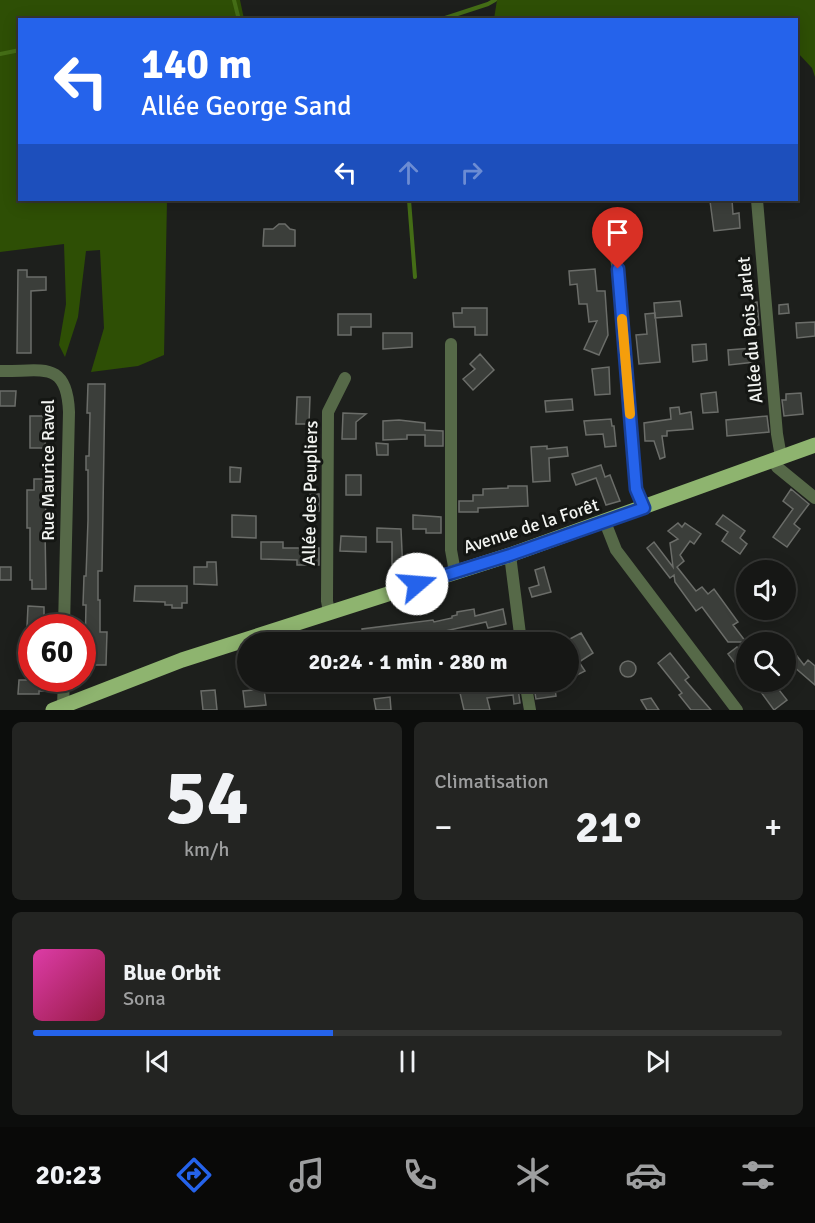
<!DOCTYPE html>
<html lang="fr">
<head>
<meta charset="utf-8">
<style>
  body { margin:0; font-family:Signika,sans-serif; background:#232422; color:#f1f3f6; height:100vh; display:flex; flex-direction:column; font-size:22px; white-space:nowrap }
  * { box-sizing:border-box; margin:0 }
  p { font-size:20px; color:#9e9fa0 }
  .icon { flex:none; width:33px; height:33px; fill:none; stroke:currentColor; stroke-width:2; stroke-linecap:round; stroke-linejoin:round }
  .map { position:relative; height:710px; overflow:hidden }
  .details { display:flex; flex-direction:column; gap:12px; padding:12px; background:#0c0d0c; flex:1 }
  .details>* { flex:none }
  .banner { position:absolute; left:18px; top:18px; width:780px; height:183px; border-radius:0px; box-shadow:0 3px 15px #0003,0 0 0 2px #353634; background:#2563eb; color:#fff; overflow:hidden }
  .buttons { position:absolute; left:736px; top:560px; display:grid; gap:12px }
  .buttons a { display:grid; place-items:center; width:60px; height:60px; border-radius:50%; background:#161715; box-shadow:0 3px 15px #0003,0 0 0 2px #353634; font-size:30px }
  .speed { position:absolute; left:18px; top:614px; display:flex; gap:12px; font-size:30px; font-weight:700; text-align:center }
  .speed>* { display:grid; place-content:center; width:78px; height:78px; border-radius:50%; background:#161715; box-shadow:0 3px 15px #0003,0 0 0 2px #353634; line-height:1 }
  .speed .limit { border:9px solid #d22; background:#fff; color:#111 }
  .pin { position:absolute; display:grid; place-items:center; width:51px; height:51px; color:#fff; margin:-62px -26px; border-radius:50% 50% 50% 0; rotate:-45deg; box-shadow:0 0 6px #0007 }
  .pin .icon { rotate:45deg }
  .me { position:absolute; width:66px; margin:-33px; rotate:72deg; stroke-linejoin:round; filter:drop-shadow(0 0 4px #0008) }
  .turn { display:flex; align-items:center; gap:21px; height:126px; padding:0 24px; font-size:27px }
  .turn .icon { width:78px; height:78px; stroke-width:2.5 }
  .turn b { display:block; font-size:42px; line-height:51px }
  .lanes { display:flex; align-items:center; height:57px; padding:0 24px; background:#0003; justify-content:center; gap:30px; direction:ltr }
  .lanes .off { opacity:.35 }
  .big { font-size:45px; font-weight:800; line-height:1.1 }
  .details .widget { flex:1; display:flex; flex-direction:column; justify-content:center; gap:9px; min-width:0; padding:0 21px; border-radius:9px; background:#232422 }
  .details .dial { align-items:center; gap:0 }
  .dial b { font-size:78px; line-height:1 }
  .song { display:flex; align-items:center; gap:18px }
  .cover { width:72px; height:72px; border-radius:9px; background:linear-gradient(135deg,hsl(320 70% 55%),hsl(340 70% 35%)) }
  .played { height:6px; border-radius:3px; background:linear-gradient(90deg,#2563eb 40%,#353634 40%) }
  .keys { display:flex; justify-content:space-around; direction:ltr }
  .heat { display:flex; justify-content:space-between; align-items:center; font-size:33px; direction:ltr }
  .details .tiles { flex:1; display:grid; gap:12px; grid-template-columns:1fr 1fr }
  .widget:last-child { grid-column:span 2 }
  .trip { position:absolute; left:237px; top:632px; width:342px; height:60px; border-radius:30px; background:#161715; box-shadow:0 3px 15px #0003,0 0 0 2px #353634; font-weight:800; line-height:60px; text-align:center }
  .tabs { display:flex; height:96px; justify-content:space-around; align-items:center; background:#090908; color:#9e9fa0 }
  .tabs .icon { width:42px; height:42px }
  .tabs .on { color:#2563eb }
  .tabs b { font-size:27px; color:#f1f3f6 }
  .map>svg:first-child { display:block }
  .green { fill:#2e4f05 }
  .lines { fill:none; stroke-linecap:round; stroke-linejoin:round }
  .stream { stroke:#446d16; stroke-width:4 }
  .building { fill:#3b3e3a; stroke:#6b6d69; stroke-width:1.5 }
  .minor { stroke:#566948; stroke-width:12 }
  .major { stroke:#8eb46f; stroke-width:15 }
  .route-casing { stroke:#184099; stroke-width:15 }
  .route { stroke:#2563eb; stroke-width:10 }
  .slow { stroke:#f59e0b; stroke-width:10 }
  .labels { text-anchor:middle; stroke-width:6; stroke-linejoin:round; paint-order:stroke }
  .street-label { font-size:18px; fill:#f2f4f1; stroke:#141613 }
</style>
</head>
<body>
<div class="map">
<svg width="815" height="710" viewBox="0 0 815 710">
  <rect width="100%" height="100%" fill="#1d1f1c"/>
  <path class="green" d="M0,0H240L244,19L20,20V200H167L164,355L138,366L91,372L104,328L100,250L86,251L78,317L65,357L59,345L66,304L64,244L0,252Z
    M497,0H815V77L812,68L797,52L796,20L494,19Z"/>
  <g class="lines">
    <path class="stream" d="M234,0L239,20
      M439,20L488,4L495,0
      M0,54L20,50
      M409,200L415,277"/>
  </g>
  <path class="building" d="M717,200H732L733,214L739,213L740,228L714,231L710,201Z
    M279,224H285L290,229L295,230V246H263L264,229H273Z
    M595,269L597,291H605L608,335L599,355L584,349L597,321L589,322L587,304H579L577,284L570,285L569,271Z
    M18,270H27V277H46V290L31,291V353H17Z
    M680,301L682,316L655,318L654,303Z
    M757,302L759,325H752L750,303Z
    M788,304L789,313L779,314V305Z
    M462,308H487V335H475V327H454L453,313H462Z
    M655,313L660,362L639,364L636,335L647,334L645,314Z
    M338,314H371V327H351V335H338Z
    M815,322V336L797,338L796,323Z
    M383,333H412V347L383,349Z
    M706,344L707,360L693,362L692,345Z
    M753,348L755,362L729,365L728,350Z
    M480,354L494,370L473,390L463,379L475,369L470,364Z
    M609,367L610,394L595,395L592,369Z
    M88,384H105L102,571H98V600H100V632H107L106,665H82V650H85L86,605H83L84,576H86L88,520V470H86V456H89L90,413H87Z
    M0,391H16L15,406H0Z
    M716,392L718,412L703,413L701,394Z
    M801,393L803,414L784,416L782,400H786V394Z
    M297,397H310L309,424H296Z
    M572,399L573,410L546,412L545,401Z
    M679,407L680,414L691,412L693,429L667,431V436H662L665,457L660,459L654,441H645L644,423L671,419L670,408Z
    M343,413L366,414L356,422V439H342Z
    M30,416H47L45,448H30Z
    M767,416L769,432L727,436L726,420Z
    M611,419L612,426H614L616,446L605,447L603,434L586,435L584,421Z
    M399,420L425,423V430L443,431V446H425V435H407V439L383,440V421Z
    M376,443L388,444V455H377Z
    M547,446V449L567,447L568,456L549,458L550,481L533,482L531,447Z
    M601,465L605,477L610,475L620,501L606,505L596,478L576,485L572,474Z
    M230,467L241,468L240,482H230Z
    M346,475H361V495H346Z
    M34,479H48V486H50V500H46L45,529L46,589H32V580H30V528H27V490H34Z
    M508,486H527L528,506L478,508V512H459V501H473V495H483V489L508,488Z
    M791,489L809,504L794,524L800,529L787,547L773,537L793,509L783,501Z
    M310,494H319V511H309Z
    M232,515L256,516V538L232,537Z
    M413,515L441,517V533H426V529H413Z
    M723,515L745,531L740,538L747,544L740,554L722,541L728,532L716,524Z
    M678,523L682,527L685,523L701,534L694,544L690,541L680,555L684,561L677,567L696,591L702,587L708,594L714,589L738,622L733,625L746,642H728L702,607L696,611L675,582L674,575L670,578L647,548L654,542L673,567L670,543L678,539L668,531Z
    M377,528L401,529L403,573H392V542H377Z
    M341,536L366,537V552L340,551Z
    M261,542H283V548H319V565H297V560L261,559Z
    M207,562H216L217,585L194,584V567H207Z
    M0,567H11V580H0Z
    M544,567L551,592L532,597L529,588L539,585L535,570Z
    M135,586H187V603H182V608H172V605H165V602L134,601Z
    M28,606L44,607V627H27Z
    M474,609L475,616L503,609L506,624L488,628L486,622L436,633L437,637L421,640L420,636L383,642V639L364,641L362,629L433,620L434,622L452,618V616L457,615V612Z
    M581,633L593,653L579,662L585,671L577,675L572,667H568V640Z
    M786,642L804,665L808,660L815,666V685L786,660Z
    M737,647L747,659V679L728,654Z
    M670,653L689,677L685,680L711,710H691L679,695L682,693L658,663Z
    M620 669a8 8 0 1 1 16 0a8 8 0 1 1-16 0Z
    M19,680H47V691H39V694H18Z
    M341,681H368V687L342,690Z
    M517,681L520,703L514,704L513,695L487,698L490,710H464L460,693L498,684L497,683Z
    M533,681H554L556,696L536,699Z
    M767,681H772L787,700L774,710L758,688Z
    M264,689L266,705L245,707L243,691Z
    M215,690L217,710H203L201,691Z
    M390,697L391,710H376L374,699Z
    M651,698L659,710H647L641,700Z"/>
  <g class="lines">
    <path class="minor" d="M757,200L777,434L781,457
      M607,246L615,254L618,269L636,488L644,508
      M451,344V550L455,572
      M0,371C41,372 67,359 69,412L64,627
      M774,460L777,467L815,498
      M605,522L616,550L737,710
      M510,555L521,642
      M329,612L327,601L328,412L345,378
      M525,681L530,710
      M63,706L64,678"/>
    <path class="major" d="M53,710L182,660L510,555L815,445"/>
  </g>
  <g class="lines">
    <defs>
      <path id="route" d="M417,584L510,555L644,508L636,489L618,269"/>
    </defs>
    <use href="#route" class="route-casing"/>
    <use href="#route" class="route"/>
    <path class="slow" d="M622,319L630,414"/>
  </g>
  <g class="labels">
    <g class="street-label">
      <text transform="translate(750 330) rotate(-95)" y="6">Allée du Bois Jarlet</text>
      <text transform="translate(48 470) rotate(-90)" y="6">Rue Maurice Ravel</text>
      <text transform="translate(310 493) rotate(-89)" y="6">Allée des Peupliers</text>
      <text transform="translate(531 526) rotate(-18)" y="6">Avenue de la Forêt</text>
    </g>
  </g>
</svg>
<div class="buttons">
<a><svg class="icon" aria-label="sound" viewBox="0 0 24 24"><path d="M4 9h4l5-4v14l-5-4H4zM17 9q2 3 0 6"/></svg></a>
<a><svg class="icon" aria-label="search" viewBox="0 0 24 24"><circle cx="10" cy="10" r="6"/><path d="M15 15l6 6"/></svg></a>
</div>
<div class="speed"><div class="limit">60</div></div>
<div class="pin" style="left:618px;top:269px;background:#d93025"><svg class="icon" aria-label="arrive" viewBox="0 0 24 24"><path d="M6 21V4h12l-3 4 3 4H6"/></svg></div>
<svg class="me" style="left:417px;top:584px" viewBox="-20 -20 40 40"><circle r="19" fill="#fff"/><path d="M0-13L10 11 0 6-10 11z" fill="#2563eb"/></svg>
<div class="trip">20:24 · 1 min · 280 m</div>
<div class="banner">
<div class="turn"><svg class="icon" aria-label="left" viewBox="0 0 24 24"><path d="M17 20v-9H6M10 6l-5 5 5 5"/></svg><div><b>140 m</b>Allée George Sand</div></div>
<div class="lanes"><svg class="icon" aria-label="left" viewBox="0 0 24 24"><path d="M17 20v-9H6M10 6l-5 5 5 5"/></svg><svg class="icon off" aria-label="ahead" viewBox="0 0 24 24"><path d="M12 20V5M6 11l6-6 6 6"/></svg><svg class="icon off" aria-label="right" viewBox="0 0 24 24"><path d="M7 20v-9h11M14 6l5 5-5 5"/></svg></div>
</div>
</div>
<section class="details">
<div class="tiles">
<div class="widget dial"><b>54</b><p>km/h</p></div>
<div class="widget"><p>Climatisation</p>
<div class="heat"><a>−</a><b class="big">21°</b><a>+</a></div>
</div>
<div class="widget">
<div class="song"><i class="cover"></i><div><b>Blue Orbit</b><p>Sona</p></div></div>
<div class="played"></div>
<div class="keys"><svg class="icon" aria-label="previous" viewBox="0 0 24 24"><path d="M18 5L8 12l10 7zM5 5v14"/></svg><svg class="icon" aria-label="pause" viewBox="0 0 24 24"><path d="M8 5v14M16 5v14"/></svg><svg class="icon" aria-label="next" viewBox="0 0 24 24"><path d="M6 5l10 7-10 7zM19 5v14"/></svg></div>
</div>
</div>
</section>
<nav class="tabs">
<b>20:23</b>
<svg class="icon on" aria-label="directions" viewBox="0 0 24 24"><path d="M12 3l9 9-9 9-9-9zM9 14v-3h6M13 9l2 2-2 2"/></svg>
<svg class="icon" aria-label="music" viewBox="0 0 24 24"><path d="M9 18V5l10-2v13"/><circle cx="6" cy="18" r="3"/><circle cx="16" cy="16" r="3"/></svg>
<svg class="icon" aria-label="phone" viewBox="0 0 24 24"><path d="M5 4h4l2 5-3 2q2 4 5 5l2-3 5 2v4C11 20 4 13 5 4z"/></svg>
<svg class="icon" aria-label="climate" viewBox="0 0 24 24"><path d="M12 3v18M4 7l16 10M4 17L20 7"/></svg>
<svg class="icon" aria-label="car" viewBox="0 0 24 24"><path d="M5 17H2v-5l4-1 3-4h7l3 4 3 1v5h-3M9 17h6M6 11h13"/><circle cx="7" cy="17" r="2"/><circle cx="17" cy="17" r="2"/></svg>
<svg class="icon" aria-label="filters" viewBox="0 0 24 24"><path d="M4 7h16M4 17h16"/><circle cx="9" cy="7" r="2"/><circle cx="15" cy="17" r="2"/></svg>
</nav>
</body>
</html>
